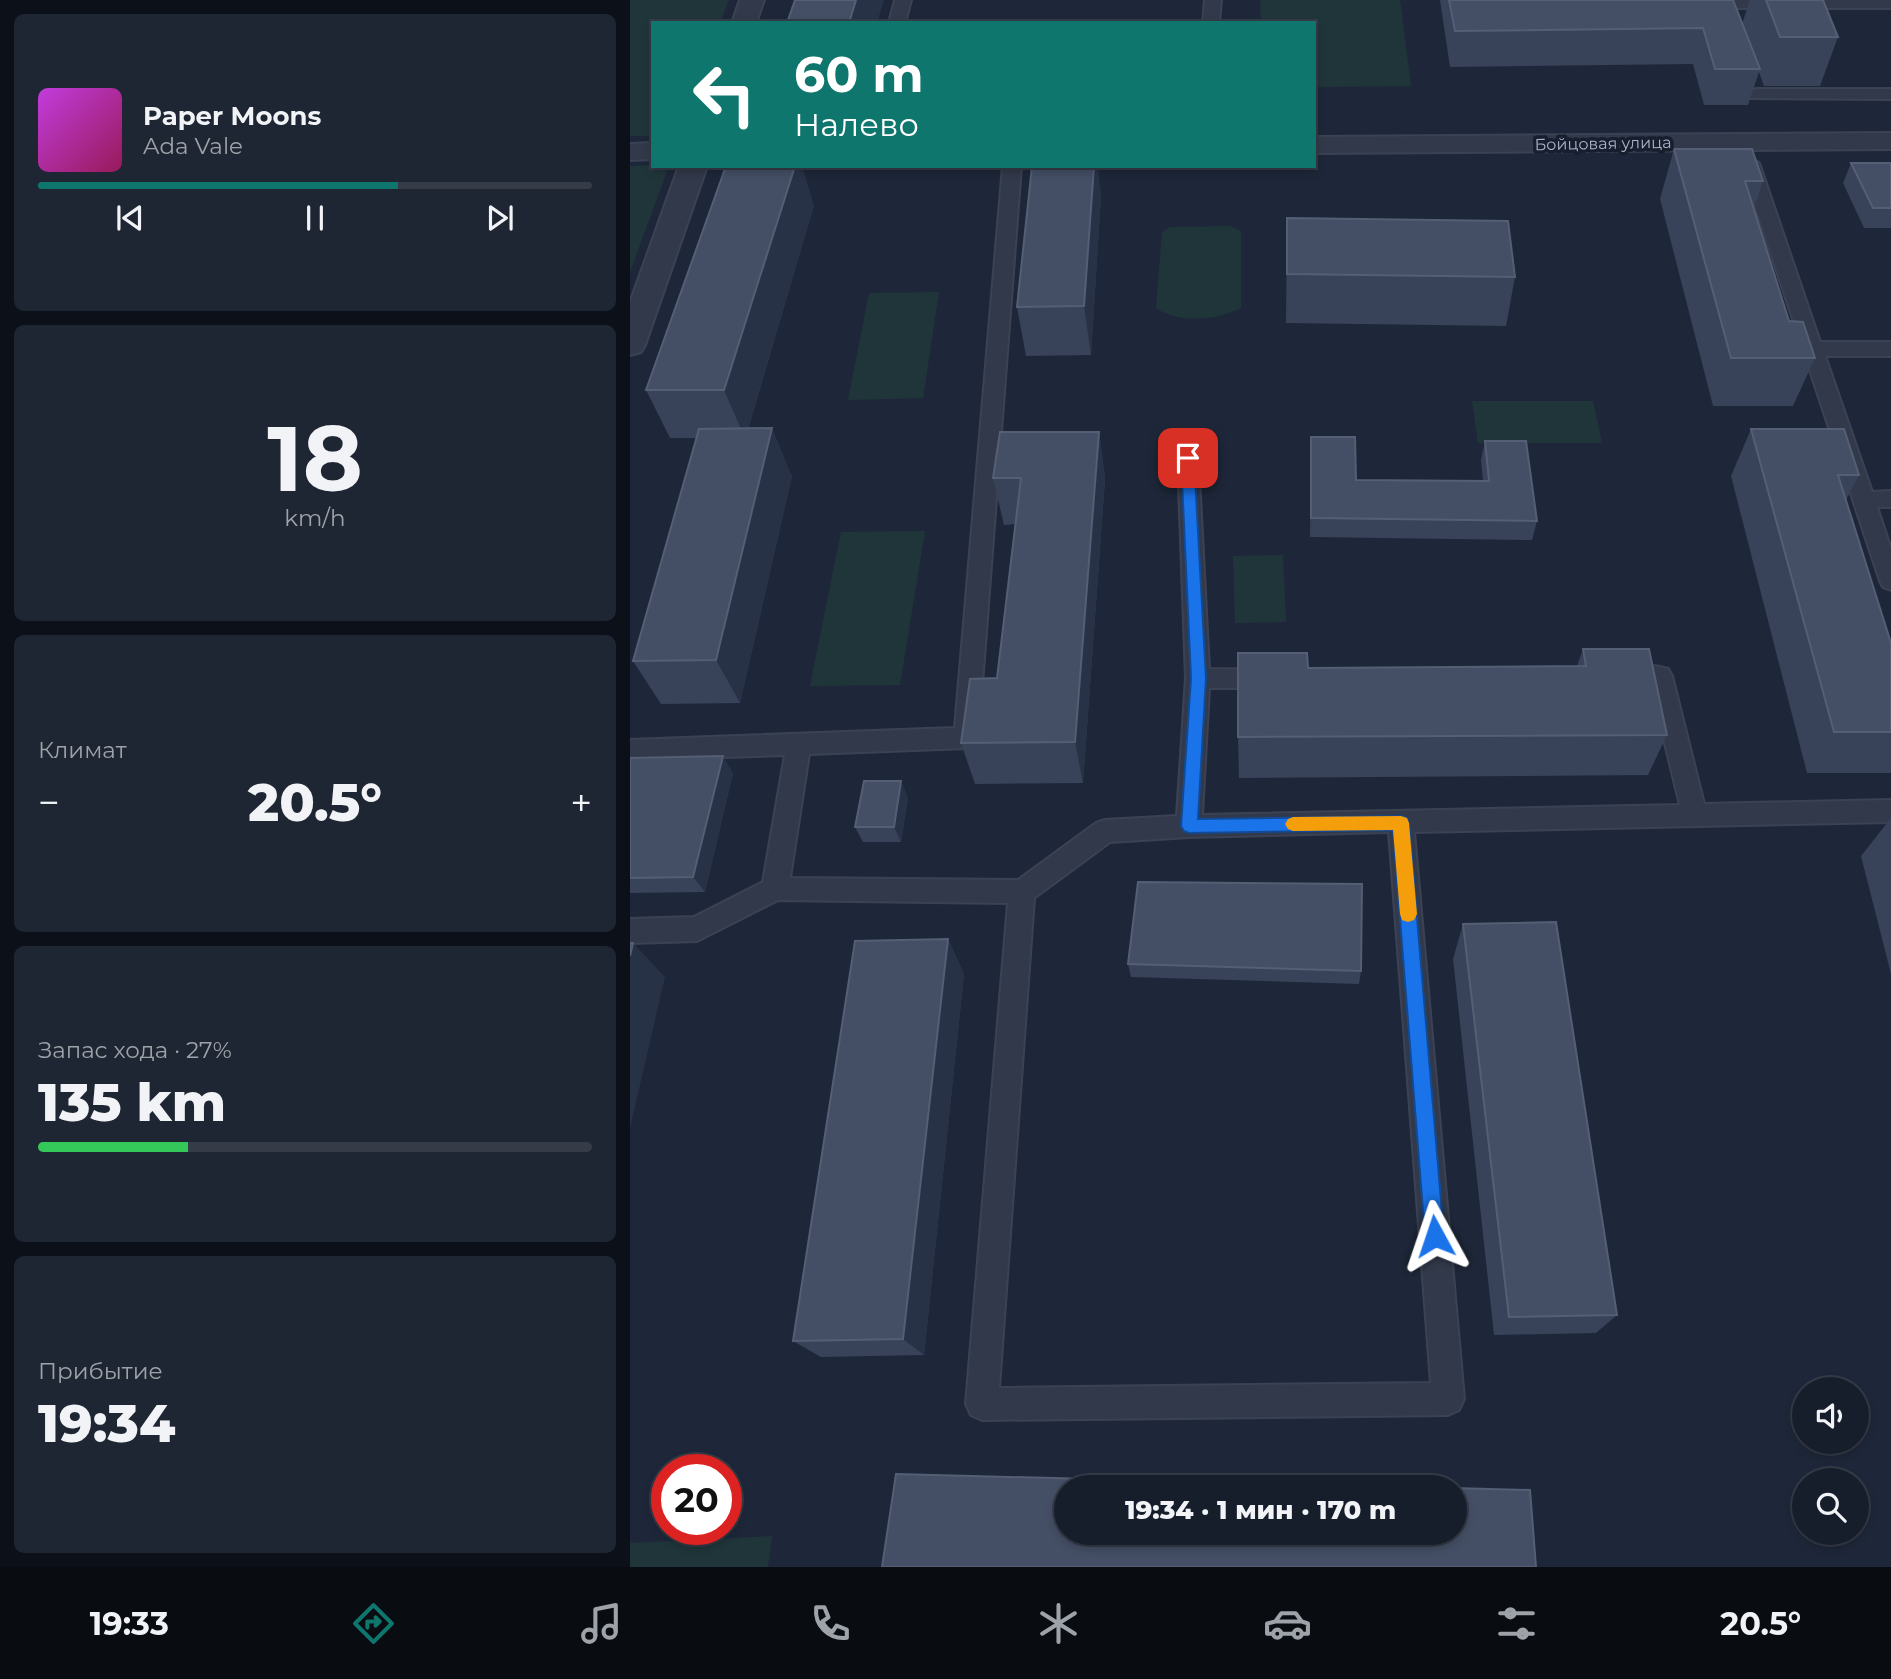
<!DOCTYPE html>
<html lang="ru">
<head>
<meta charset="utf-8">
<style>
  body { margin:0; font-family:Montserrat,sans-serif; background:#1f2633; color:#f1f3f6; height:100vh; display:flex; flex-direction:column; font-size:26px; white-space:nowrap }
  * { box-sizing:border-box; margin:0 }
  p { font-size:23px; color:#9ea2a9 }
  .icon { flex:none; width:38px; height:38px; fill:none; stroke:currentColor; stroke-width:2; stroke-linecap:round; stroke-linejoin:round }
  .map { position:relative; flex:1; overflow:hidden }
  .side { display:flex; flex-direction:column; gap:14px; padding:14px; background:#0c1018; width:630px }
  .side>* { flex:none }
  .hud { position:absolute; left:21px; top:21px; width:665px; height:147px; border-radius:0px; box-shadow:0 4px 10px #0003,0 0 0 2px #353b47; background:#0f766e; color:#fff; overflow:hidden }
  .buttons { position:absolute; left:1162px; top:1377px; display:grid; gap:14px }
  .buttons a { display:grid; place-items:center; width:77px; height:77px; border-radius:50%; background:#161d2b; box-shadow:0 4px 10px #0003,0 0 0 2px #353b47; font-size:35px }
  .speed { position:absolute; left:21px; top:1454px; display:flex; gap:14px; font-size:35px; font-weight:700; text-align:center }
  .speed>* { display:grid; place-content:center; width:91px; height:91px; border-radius:50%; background:#161d2b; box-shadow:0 4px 10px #0003,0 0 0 2px #353b47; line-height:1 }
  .speed .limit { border:10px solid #d22; background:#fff; color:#111 }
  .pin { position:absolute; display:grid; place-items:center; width:60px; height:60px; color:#fff; margin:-30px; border-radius:14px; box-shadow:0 4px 10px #0006 }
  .me { position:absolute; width:77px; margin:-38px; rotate:355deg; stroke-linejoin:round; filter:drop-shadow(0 0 5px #0008) }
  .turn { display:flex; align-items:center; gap:24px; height:147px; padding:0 28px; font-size:32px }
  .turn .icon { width:91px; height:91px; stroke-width:2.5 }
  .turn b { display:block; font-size:49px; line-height:60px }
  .big { font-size:52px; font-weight:800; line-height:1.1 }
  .side .tile { flex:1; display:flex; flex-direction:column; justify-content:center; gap:10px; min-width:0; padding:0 24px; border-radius:10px; background:#1f2633 }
  .side .dial { align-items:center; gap:0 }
  .dial b { font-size:91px; line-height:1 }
  .song { display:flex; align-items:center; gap:21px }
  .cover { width:84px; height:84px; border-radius:10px; background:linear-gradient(135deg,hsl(290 70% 55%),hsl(330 70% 35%)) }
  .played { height:7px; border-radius:4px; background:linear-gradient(90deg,#0f766e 65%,#353b47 65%) }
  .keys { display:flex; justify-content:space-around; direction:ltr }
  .heat { display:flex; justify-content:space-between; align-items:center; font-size:38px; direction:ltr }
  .charge { height:10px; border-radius:5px; background:linear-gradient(90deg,#34c759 27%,#353b47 0) }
  .trip { position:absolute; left:424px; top:1475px; width:413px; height:70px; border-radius:35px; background:#161d2b; box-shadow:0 4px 10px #0003,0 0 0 2px #353b47; font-weight:800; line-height:70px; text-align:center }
  .tab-bar { display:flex; height:112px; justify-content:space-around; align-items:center; background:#090c11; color:#9ea2a9 }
  .tab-bar .icon { width:49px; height:49px }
  .tab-bar .selected { color:#0f766e }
  .tab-bar b { font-size:32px; color:#f1f3f6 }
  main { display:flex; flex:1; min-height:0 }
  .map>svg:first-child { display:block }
  .green { fill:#20353a }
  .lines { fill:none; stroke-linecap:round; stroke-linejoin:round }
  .service-casing { stroke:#3b4253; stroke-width:4 }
  .tertiary-casing { stroke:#3b4253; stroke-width:4 }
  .service { fill:#32394a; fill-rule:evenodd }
  .tertiary { fill:#32394a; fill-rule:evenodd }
  .wall { fill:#384259 }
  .shaded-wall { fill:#283247 }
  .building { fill:#444f65; stroke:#545e74; stroke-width:2 }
  .route { fill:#1a73e8; stroke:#114b97; stroke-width:2 }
  .slow { fill:#f59e0b }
  .labels { text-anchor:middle; stroke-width:7; stroke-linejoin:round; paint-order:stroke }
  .far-street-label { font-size:16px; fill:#abb3c7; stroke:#171e2e }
</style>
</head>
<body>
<main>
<section class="side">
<div class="tile">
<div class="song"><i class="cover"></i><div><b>Paper Moons</b><p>Ada Vale</p></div></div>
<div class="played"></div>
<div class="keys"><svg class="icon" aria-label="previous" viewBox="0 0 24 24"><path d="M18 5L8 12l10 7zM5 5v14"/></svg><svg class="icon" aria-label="pause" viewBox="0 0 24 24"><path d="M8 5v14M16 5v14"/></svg><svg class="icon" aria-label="next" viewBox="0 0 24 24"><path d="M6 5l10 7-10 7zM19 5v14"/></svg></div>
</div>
<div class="tile dial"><b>18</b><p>km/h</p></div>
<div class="tile"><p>Климат</p>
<div class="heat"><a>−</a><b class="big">20.5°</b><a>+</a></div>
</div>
<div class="tile"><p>Запас хода · 27%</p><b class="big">135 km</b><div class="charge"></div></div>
<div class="tile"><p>Прибытие</p><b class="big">19:34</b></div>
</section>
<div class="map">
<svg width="1261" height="1567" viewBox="0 0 1261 1567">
  <rect width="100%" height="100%" fill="#1e2739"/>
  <path class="green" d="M0,0H99L90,23H23V136H0Z
    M630,0H770L781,86L684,87V23H631Z
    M23,165L39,166L0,272V166Z
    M600,226L611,231V308C588,320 548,324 526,308L532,232L540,227Z
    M309,292L293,398L218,400L239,293Z
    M842,401H963L972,443H848Z
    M295,531L270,685L180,686L211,532Z
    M653,555L656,622L605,623L603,556Z
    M142,1536L138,1567H0V1543Z"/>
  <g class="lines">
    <defs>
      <path id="service" d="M265,0H281L275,23H259Z
        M575,0H591L589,23H573Z
        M1088,0H1261V8H1094L1089,6L1086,3Z
        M1126,89H1261V99L1120,98L1118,94L1120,90Z
        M1120,158L1129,163L1190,342H1261V356H1195L1242,492L1261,491V507H1247L1261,549V590L1253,587L1250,581L1111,163Z
        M373,166H391L348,738L344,745L336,748L179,754L160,878L388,880L466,823L475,820L547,816L556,678L548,458L551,453L558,451L565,453L568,458L579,669L642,670L650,672L654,679L650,686L642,688H579L572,815L1050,805L1021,686H993L985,684L981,677L985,670C1000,665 1023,664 1038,669L1042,676L1074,804L1261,800V822L784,832L834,1399L829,1410L818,1415L352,1420L341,1415L336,1404L378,903L148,900L67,941L0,943V919L64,917L133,882L155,755L0,760V740L325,728ZM759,832L801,1383L369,1388L404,898L480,842L559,837Z"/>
      <path id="tertiary" d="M110,0H134L126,23H102Z
        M1261,133V149L684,153V137Z
        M23,143V159L0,160V144Z
        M49,166H77L15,345L11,352L0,355V303Z"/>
    </defs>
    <use href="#service" class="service-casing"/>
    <use href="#tertiary" class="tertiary-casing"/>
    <use href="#service" class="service"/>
    <use href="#tertiary" class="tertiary"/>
  </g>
  <path class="wall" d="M810,0H1103L1112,24L1120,0H1193L1208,37L1190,86H1134L1129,72L1118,105H1074L1063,64L820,67Z
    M1044,149L1133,181L1124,208L1159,321L1185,358L1163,406H1083L1030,199Z
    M1221,163H1261V228H1234L1213,183Z
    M471,195L461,355L396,356L387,307Z
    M184,205L118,429L162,476L110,703L31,704L3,661L67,438H40L16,390Z
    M657,218L885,277L876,326L656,323Z
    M1121,429L1229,475L1216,500L1261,643V773H1177L1101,476Z
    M469,432L475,479L453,783L345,784L331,743L367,678L385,524L374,525L363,478Z
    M681,437L726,480L853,481L851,460L855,441L907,521L902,540L680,537Z
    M953,649L1037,735L1018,775L609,778L608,737L678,668L947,666Z
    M0,758L103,773L75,892L0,893Z
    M278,797L271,842H233L225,827Z
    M1261,818V974L1231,856Z
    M833,924L987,1315L966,1333L864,1335L823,959Z
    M318,939L334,974L294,1355L191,1357L163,1341Z
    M498,964L731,971L729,984L501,977Z"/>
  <path class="shaded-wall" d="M226,0H254L247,23H219Z
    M165,166H172L184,205L115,438L94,390Z
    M464,166H468L471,195L461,355L454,306Z
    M142,428L162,476L110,703L86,660Z
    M469,432L475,479L453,783L445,742Z
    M93,756L103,773L75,892L63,877Z
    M271,781L278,797L271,842L264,827Z
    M318,939L334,974L294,1355L273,1339Z
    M3,943L35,977L0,1128V956Z"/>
  <path class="building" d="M165,0H226L219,23H157Z
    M819,0H1103L1130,69H1085L1073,28L825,31Z
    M1136,0H1193L1208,37H1150Z
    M1044,149H1122L1133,181H1115L1159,321L1173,322L1185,358H1101Z
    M1221,163H1261V208H1243Z
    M96,166H165L94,390H16Z
    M402,166H464L454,306L387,307Z
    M657,218L878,221L885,277L657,274Z
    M142,428L86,660L3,661L69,429Z
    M1121,429H1214L1229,475H1208L1261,643V732H1204Z
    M370,432H469L445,742L331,743L340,679L367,678L391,478H363Z
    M681,437H725L726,480L859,481L855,441H896L907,521L681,518Z
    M953,649H1019L1037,735L608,737V653H677L678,668L956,666Z
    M93,756L63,877L0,878V758Z
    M234,781H271L264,827H225Z
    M508,882L732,884L731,971L498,964Z
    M926,922L987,1315L879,1317L833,924Z
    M318,939L273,1339L163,1341L225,941Z
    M0,943H3L0,956Z
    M266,1474L812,1488H436V1533H824V1488L900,1490L906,1567H252Z"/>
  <path class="route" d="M558,453L564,458L576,678L568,819L771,816L777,818L779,823L814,1236L812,1242L805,1245L798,1242L795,1236L763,830L559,833L554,831L551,826L561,678L551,458Z"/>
  <path class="slow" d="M771,816L777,818L779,823L787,914L784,920L778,922L772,920L770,914L763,830L663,831L658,829L655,824L658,819L663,817Z"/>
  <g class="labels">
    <g class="far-street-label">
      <text transform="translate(973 143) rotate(-1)" y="6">Бойцовая улица</text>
    </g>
  </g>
</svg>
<div class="buttons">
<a><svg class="icon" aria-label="sound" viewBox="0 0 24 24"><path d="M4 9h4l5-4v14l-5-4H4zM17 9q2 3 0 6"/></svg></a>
<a><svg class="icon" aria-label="search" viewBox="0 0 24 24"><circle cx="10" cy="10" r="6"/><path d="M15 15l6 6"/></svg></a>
</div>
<div class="speed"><div class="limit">20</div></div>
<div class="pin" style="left:558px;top:458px;background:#d93025"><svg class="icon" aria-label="arrive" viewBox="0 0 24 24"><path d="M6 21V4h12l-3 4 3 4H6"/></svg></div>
<svg class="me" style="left:805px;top:1236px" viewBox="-20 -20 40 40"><path d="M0-17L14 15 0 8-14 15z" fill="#1a73e8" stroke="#fff" stroke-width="4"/></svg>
<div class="trip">19:34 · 1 мин · 170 m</div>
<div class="hud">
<div class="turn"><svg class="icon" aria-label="left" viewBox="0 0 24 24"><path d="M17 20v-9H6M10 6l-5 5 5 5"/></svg><div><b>60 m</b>Налево</div></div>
</div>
</div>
</main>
<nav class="tab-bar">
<b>19:33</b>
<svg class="icon selected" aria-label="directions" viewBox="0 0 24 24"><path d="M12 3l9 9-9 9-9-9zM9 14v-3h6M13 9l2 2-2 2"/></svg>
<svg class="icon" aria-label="music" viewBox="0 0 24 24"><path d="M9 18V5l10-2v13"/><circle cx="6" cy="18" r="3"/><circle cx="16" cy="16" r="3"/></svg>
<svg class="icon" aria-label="phone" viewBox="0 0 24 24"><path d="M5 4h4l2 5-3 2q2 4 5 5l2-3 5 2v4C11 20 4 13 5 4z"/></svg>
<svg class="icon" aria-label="climate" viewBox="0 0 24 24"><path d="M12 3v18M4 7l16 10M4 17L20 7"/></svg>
<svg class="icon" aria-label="car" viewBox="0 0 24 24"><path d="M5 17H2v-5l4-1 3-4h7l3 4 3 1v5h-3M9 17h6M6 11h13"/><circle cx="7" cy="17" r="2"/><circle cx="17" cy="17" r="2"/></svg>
<svg class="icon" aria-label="filters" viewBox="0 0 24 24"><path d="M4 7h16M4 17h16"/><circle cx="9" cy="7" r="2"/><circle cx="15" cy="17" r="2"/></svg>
<b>20.5°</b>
</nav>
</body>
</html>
